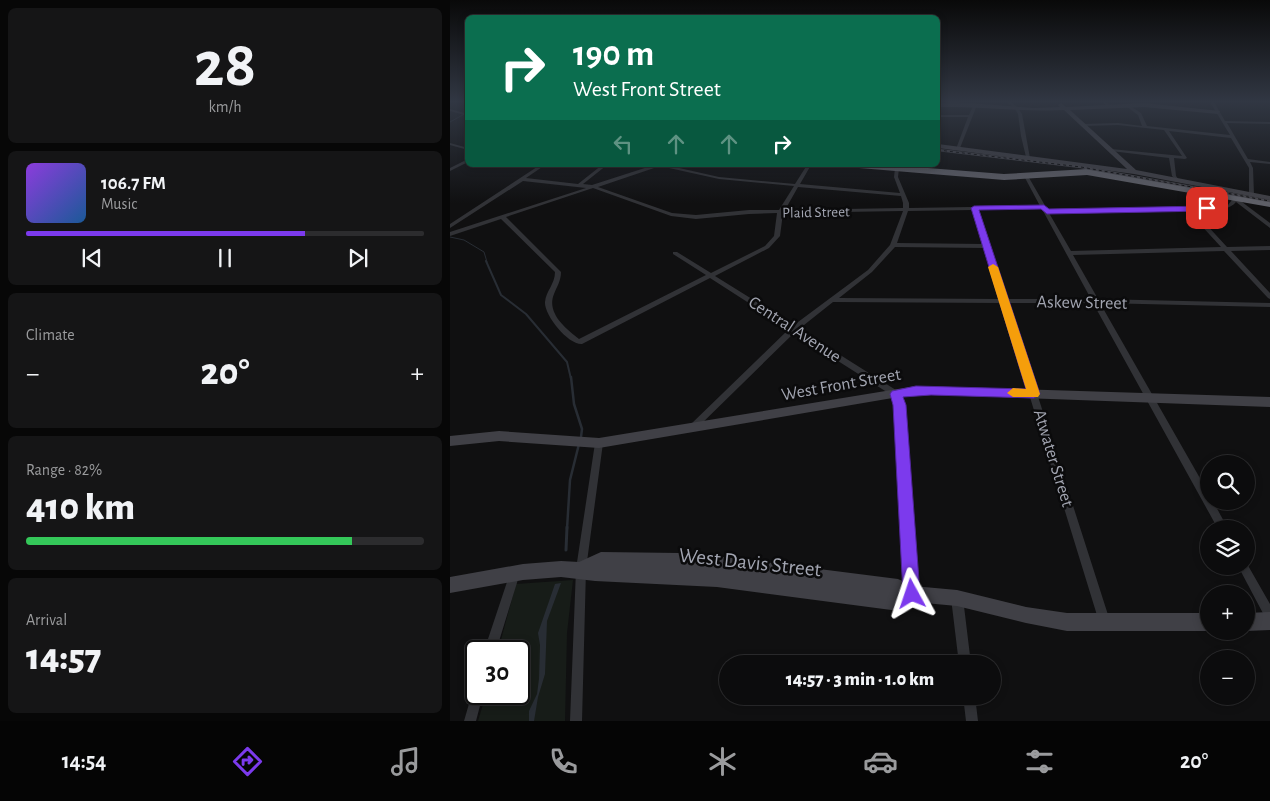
<!DOCTYPE html>
<html lang="en">
<head>
<meta charset="utf-8">
<style>
  body { margin:0; font-family:"Alegreya Sans",sans-serif; background:#151516; color:#f1f3f6; height:100vh; display:flex; flex-direction:column; font-size:19px; white-space:nowrap }
  * { box-sizing:border-box; margin:0 }
  p { font-size:16px; color:#9a9b9d }
  .icon { flex:none; width:28px; height:28px; fill:none; stroke:currentColor; stroke-width:2; stroke-linecap:round; stroke-linejoin:round }
  .map { position:relative; flex:1; overflow:hidden }
  .side { display:flex; flex-direction:column; gap:8px; padding:8px; background:#070707; width:450px }
  .side>* { flex:none }
  .banner { position:absolute; left:15px; top:15px; width:475px; height:152px; border-radius:8px; box-shadow:0 2px 8px #0003,0 0 0 1px #2c2c2e; background:#0b6e4f; color:#fff; overflow:hidden }
  .fabs { position:absolute; left:750px; top:455px; display:grid; gap:10px }
  .fabs a { display:grid; place-items:center; width:55px; height:55px; border-radius:50%; background:#0c0c0d; box-shadow:0 2px 8px #0003,0 0 0 1px #2c2c2e; font-size:25px }
  .speed { position:absolute; left:15px; top:640px; display:flex; gap:10px; font-size:25px; font-weight:700; text-align:center }
  .speed>* { display:grid; place-content:center; width:65px; height:65px; border-radius:50%; background:#0c0c0d; box-shadow:0 2px 8px #0003,0 0 0 1px #2c2c2e; line-height:1 }
  .speed .limit { border:2px solid #111; border-radius:8px; background:#fff; color:#111 }
  .pin { position:absolute; display:grid; place-items:center; width:42px; height:42px; color:#fff; margin:-21px; border-radius:10px; box-shadow:0 2px 8px #0006 }
  .me { position:absolute; width:55px; margin:-28px; rotate:355deg; stroke-linejoin:round; filter:drop-shadow(0 0 4px #0008) }
  .turn { display:flex; align-items:center; gap:18px; height:105px; padding:0 25px; font-size:22px }
  .turn .icon { width:65px; height:65px; stroke-width:2.5 }
  .turn b { display:block; font-size:35px; line-height:42px }
  .lanes { display:flex; align-items:center; height:48px; padding:0 25px; background:#0003; justify-content:center; gap:25px; direction:ltr }
  .lanes .off { opacity:.35 }
  .big { font-size:38px; font-weight:800; line-height:1.1 }
  .side .card { flex:1; display:flex; flex-direction:column; justify-content:center; gap:8px; min-width:0; padding:0 18px; border-radius:8px; background:#151516 }
  .side .dial { align-items:center; gap:0 }
  .dial b { font-size:65px; line-height:1 }
  .song { display:flex; align-items:center; gap:15px }
  .cover { width:60px; height:60px; border-radius:8px; background:linear-gradient(135deg,hsl(270 70% 55%),hsl(210 70% 35%)) }
  .played { height:5px; border-radius:2px; background:linear-gradient(90deg,#7c3aed 70%,#2c2c2e 70%) }
  .keys { display:flex; justify-content:space-around; direction:ltr }
  .heat { display:flex; justify-content:space-between; align-items:center; font-size:28px; direction:ltr }
  .charge { height:8px; border-radius:4px; background:linear-gradient(90deg,#34c759 82%,#2c2c2e 0) }
  .trip { position:absolute; left:269px; top:655px; width:282px; height:50px; border-radius:25px; background:#0c0c0d; box-shadow:0 2px 8px #0003,0 0 0 1px #2c2c2e; font-weight:800; line-height:50px; text-align:center }
  .tabs { display:flex; height:80px; justify-content:space-around; align-items:center; background:#050505; color:#9a9b9d }
  .tabs .icon { width:35px; height:35px }
  .tabs .current { color:#7c3aed }
  .tabs b { font-size:22px; color:#f1f3f6 }
  main { display:flex; flex:1; min-height:0 }
  .map>svg:first-child { display:block }
  .green { fill:#171c18 }
  .water { fill:#282d34 }
  .lines { fill:none; stroke-linecap:round; stroke-linejoin:round }
  .stream-far3 { stroke:#282d34; stroke-width:1 }
  .stream-far2 { stroke:#282d34; stroke-width:2 }
  .stream-far1 { stroke:#282d34; stroke-width:2.5 }
  .stream { stroke:#282d34; stroke-width:3 }
  .street { fill:#313236; fill-rule:evenodd }
  .secondary { fill:#404046; fill-rule:evenodd }
  .highway { fill:#5e5f67; fill-rule:evenodd }
  .rail-casing { stroke:#45454b; stroke-width:2.5 }
  .rail { stroke:#0b0b0c; stroke-width:1; stroke-dasharray:3; stroke-linecap:butt }
  .route { fill:#7c3aed; stroke:#51269a }
  .slow { fill:#f59e0b }
  .labels { text-anchor:middle; stroke-width:5; stroke-linejoin:round; paint-order:stroke }
  .far-street-label { font-size:15px; fill:#a2a5b1; stroke:#0b0b0c }
  .street-label { font-size:18px; fill:#a2a5b1; stroke:#0b0b0c }
  .near-street-label { font-size:21px; fill:#a2a5b1; stroke:#0b0b0c }
</style>
</head>
<body>
<main>
<section class="side">
<div class="card dial"><b>28</b><p>km/h</p></div>
<div class="card">
<div class="song"><i class="cover"></i><div><b>106.7 FM</b><p>Music</p></div></div>
<div class="played"></div>
<div class="keys"><svg class="icon" aria-label="previous" viewBox="0 0 24 24"><path d="M18 5L8 12l10 7zM5 5v14"/></svg><svg class="icon" aria-label="pause" viewBox="0 0 24 24"><path d="M8 5v14M16 5v14"/></svg><svg class="icon" aria-label="next" viewBox="0 0 24 24"><path d="M6 5l10 7-10 7zM19 5v14"/></svg></div>
</div>
<div class="card"><p>Climate</p>
<div class="heat"><a>−</a><b class="big">20°</b><a>+</a></div>
</div>
<div class="card"><p>Range · 82%</p><b class="big">410 km</b><div class="charge"></div></div>
<div class="card"><p>Arrival</p><b class="big">14:57</b></div>
</section>
<div class="map">
<svg width="820" height="721" viewBox="0 0 820 721">
  <rect width="100%" height="100%" fill="#101011"/>
  <path class="green" d="M123,580L117,633L115,721H28L36,694H69V651H48L66,584Z"/>
  <path class="water" d="M111,583L97,621L95,674L88,697L84,721H79V711L87,694L89,679L90,645L88,633L105,584Z"/>
  <g class="lines">
    <path class="stream-far3" d="M0,122L18,112
      M0,237L14,240L34,252L37,262"/>
    <path class="stream-far2" d="M36,261L51,295L76,314L117,362L121,379"/>
    <path class="stream-far1" d="M121,377L124,404L132,429L131,437
      M117,529L120,480L129,444"/>
    <path class="stream" d="M116,550L117,527"/>
    <path class="street" d="M557,102H561L568,108L572,114L580,158L576,157L571,136L568,114L565,109Z
      M652,102H656L661,106L658,107Z
      M760,102H764L775,121L820,122V124L777,123L798,159L820,162V164L800,162L803,168L804,195L799,194V168L781,138L719,131L737,158L735,159L724,158L726,176L729,180L727,181L722,176L719,158L661,151L659,150L661,149L732,156L714,130L668,125L632,126L630,125L632,124L668,123L692,126L688,115L676,106L677,104L691,113L697,126L780,135Z
      M524,104L527,105L510,148L506,149L518,117H488V115H519Z
      M0,109L18,114V116L0,111Z
      M0,143L18,148V150L0,145Z
      M18,159V162L0,171V168Z
      M90,165H95L76,178L128,184L152,165H157L133,184L142,185L204,165H216L269,177L345,184L357,165H361L350,184L450,193L444,177L445,168L447,167L449,168L448,177L459,203V208L590,206L574,176L576,175L578,176L597,209L771,206L778,205L785,196H789L790,197L788,199L820,223V228L786,202C777,213 756,210 743,210L777,247L820,246V250L781,251L820,293V299L818,298L774,251L623,255L648,299L820,303V307L650,303L759,494V501H763L778,529H768L643,303H558L660,621L658,625L654,627L650,625L551,303L383,302L349,329L449,392L454,405L467,594L466,598L462,599L458,598L457,594L446,405L443,396L344,333L245,430L242,431L239,430L238,428L239,426L339,329L260,278L132,344C118,345 94,315 95,302C96,291 105,284 105,272L51,219L0,236V232L136,188L73,181L0,228V224ZM210,166L269,179L344,186L329,210H299L246,215L222,213L148,187ZM348,187L451,196L453,203V208L335,210ZM143,188L221,216L246,219L299,214L327,213L324,236L315,246L261,273L227,252H223V254L256,275L129,339C116,329 96,313 104,294C107,286 111,281 111,272L56,217ZM592,209L641,299H557L528,210ZM523,210L533,244L447,243L458,211ZM737,210L771,247L621,251L599,213ZM453,211L440,245L418,270L344,325L265,276L319,248L330,236L333,213ZM445,247L535,248L550,299L389,298L422,272Z
      M149,439L152,441L153,443L136,569L132,721H120L126,569L145,443L146,441Z
      M796,562L820,604V621L816,619L788,566H796Z
      M65,568L69,569L70,573L46,651H34L60,573L61,569Z
      M507,592L511,594L513,598L521,664H509L501,598L503,594Z
      M26,688V694H33L26,721H14L23,690Z
      M513,696H525L528,721H516Z"/>
    <path class="secondary" d="M505,102L584,108L610,107L608,105L611,103L616,107L694,103L770,111L768,114L694,107L620,110L686,170L820,196V200L684,174L488,148V144L677,169L614,110C571,112 530,106 488,107V103Z
      M466,386L820,397V407L466,394L149,448L49,441L0,446V436L49,431L149,438Z
      M151,552L229,553L274,557L448,579L463,586L507,590L576,607L617,613H759V631H617L576,623L507,606L464,602L449,611L267,587L145,581L111,577L73,580L0,593V577L73,564L111,561L129,562Z
      M820,612V630L796,631V613Z"/>
    <path class="highway" d="M405,165H440L554,174L637,169L820,201V207L637,175L554,180L409,168Z"/>
    <defs>
      <path id="rail" d="M488,150L631,167L820,201"/>
    </defs>
    <use href="#rail" class="rail-casing"/>
    <use href="#rail" class="rail"/>
  </g>
  <linearGradient id="sky" x2="0" y2="1"><stop stop-color="#090909"/><stop offset="0.5" stop-color="#313743"/><stop offset="1" stop-color="#313743" stop-opacity="0"/></linearGradient>
  <rect width="820" height="203" fill="url(#sky)"/>
  <path class="route" d="M594,205L599,209L757,206L761,208L757,211L597,214L591,209L529,210L590,394L584,398L481,395L453,397L456,405L470,594L468,600L462,602L456,600L453,594L443,405L440,394L442,391L466,386L576,389L521,208L524,206Z"/>
  <path class="slow" d="M543,264L548,267L590,394L588,397H563L557,393L563,388L576,389L538,267Z"/>
  <g class="labels">
    <g class="far-street-label">
      <text transform="translate(366 212) rotate(-1)" y="5">Plaid Street</text>
    </g>
    <g class="street-label">
      <text transform="translate(632 302) rotate(1)" y="6">Askew Street</text>
      <text transform="translate(345 329) rotate(33)" y="6">Central Avenue</text>
      <text transform="translate(391 384) rotate(-10)" y="6">West Front Street</text>
      <text transform="translate(604 458) rotate(73)" y="6">Atwater Street</text>
    </g>
    <g class="near-street-label">
      <text transform="translate(300 562) rotate(6)" y="7">West Davis Street</text>
    </g>
  </g>
</svg>
<div class="fabs">
<a><svg class="icon" aria-label="search" viewBox="0 0 24 24"><circle cx="10" cy="10" r="6"/><path d="M15 15l6 6"/></svg></a>
<a><svg class="icon" aria-label="layers" viewBox="0 0 24 24"><path d="M12 4l9 5-9 5-9-5zM3 14l9 5 9-5"/></svg></a>
<a>+</a>
<a>−</a>
</div>
<div class="speed"><div class="limit">30</div></div>
<div class="pin" style="left:757px;top:208px;background:#d93025"><svg class="icon" aria-label="arrive" viewBox="0 0 24 24"><path d="M6 21V4h12l-3 4 3 4H6"/></svg></div>
<svg class="me" style="left:462px;top:594px" viewBox="-20 -20 40 40"><path d="M0-17L14 15 0 8-14 15z" fill="#7c3aed" stroke="#fff" stroke-width="4"/></svg>
<div class="trip">14:57 · 3 min · 1.0 km</div>
<div class="banner">
<div class="turn"><svg class="icon" aria-label="right" viewBox="0 0 24 24"><path d="M7 20v-9h11M14 6l5 5-5 5"/></svg><div><b>190 m</b>West Front Street</div></div>
<div class="lanes"><svg class="icon off" aria-label="left" viewBox="0 0 24 24"><path d="M17 20v-9H6M10 6l-5 5 5 5"/></svg><svg class="icon off" aria-label="ahead" viewBox="0 0 24 24"><path d="M12 20V5M6 11l6-6 6 6"/></svg><svg class="icon off" aria-label="ahead" viewBox="0 0 24 24"><path d="M12 20V5M6 11l6-6 6 6"/></svg><svg class="icon" aria-label="right" viewBox="0 0 24 24"><path d="M7 20v-9h11M14 6l5 5-5 5"/></svg></div>
</div>
</div>
</main>
<nav class="tabs">
<b>14:54</b>
<svg class="icon current" aria-label="directions" viewBox="0 0 24 24"><path d="M12 3l9 9-9 9-9-9zM9 14v-3h6M13 9l2 2-2 2"/></svg>
<svg class="icon" aria-label="music" viewBox="0 0 24 24"><path d="M9 18V5l10-2v13"/><circle cx="6" cy="18" r="3"/><circle cx="16" cy="16" r="3"/></svg>
<svg class="icon" aria-label="phone" viewBox="0 0 24 24"><path d="M5 4h4l2 5-3 2q2 4 5 5l2-3 5 2v4C11 20 4 13 5 4z"/></svg>
<svg class="icon" aria-label="climate" viewBox="0 0 24 24"><path d="M12 3v18M4 7l16 10M4 17L20 7"/></svg>
<svg class="icon" aria-label="car" viewBox="0 0 24 24"><path d="M5 17H2v-5l4-1 3-4h7l3 4 3 1v5h-3M9 17h6M6 11h13"/><circle cx="7" cy="17" r="2"/><circle cx="17" cy="17" r="2"/></svg>
<svg class="icon" aria-label="filters" viewBox="0 0 24 24"><path d="M4 7h16M4 17h16"/><circle cx="9" cy="7" r="2"/><circle cx="15" cy="17" r="2"/></svg>
<b>20°</b>
</nav>
</body>
</html>
